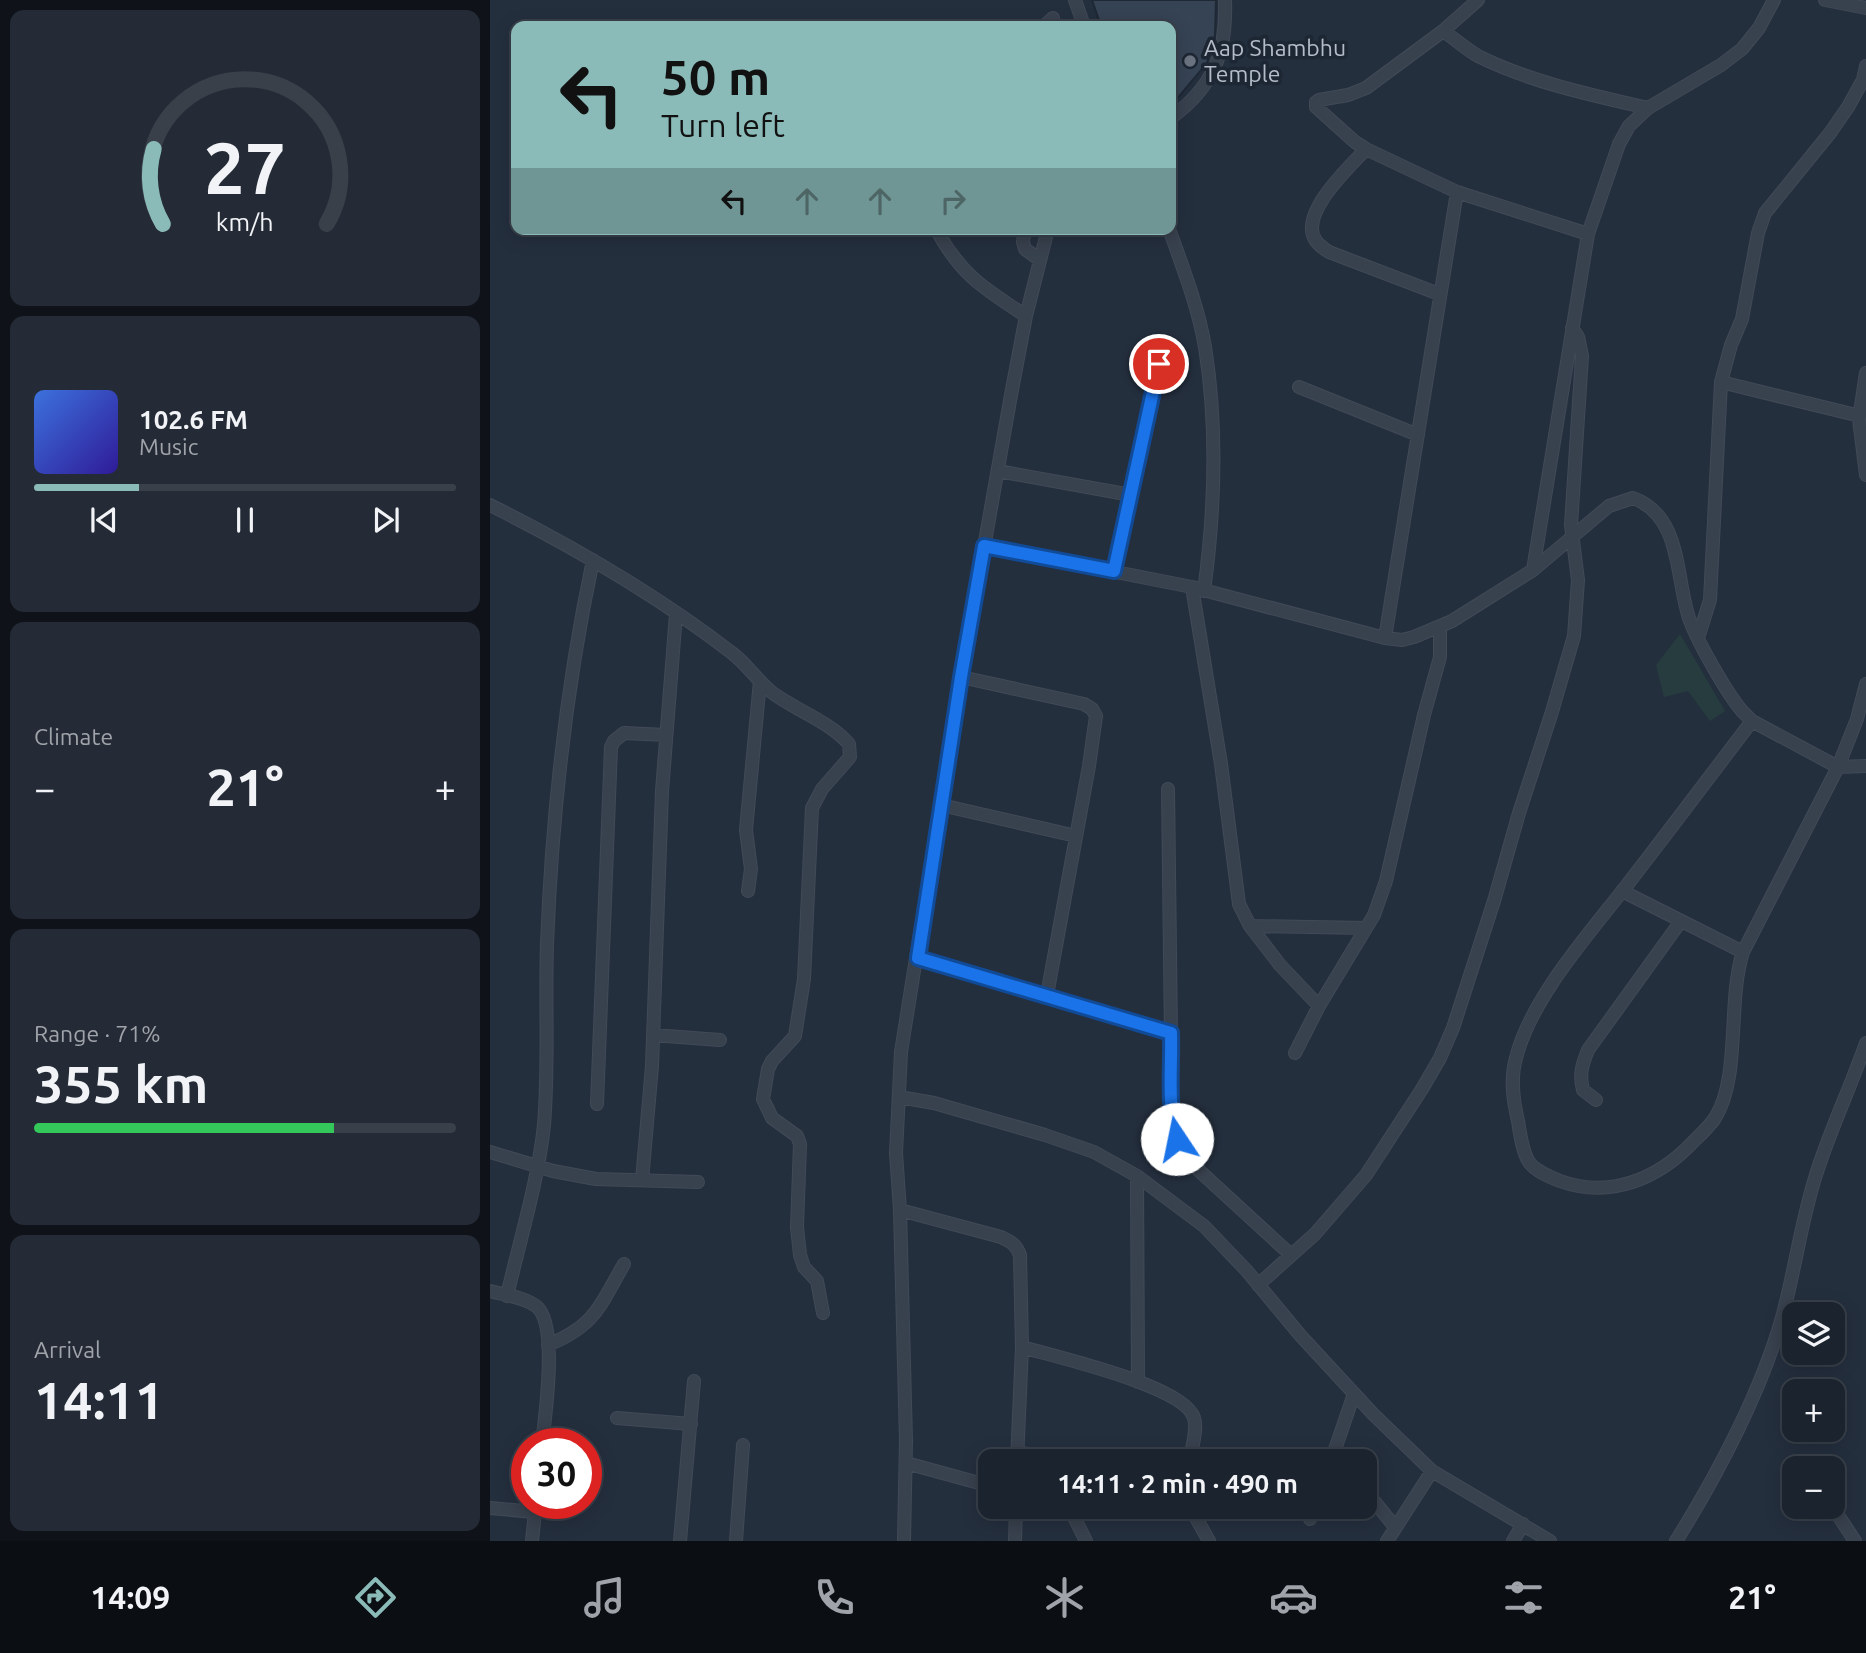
<!DOCTYPE html>
<html lang="en">
<head>
<meta charset="utf-8">
<style>
  body { margin:0; font-family:Ubuntu,sans-serif; background:#242b36; color:#f1f3f6; height:100vh; display:flex; flex-direction:column; font-size:26px; white-space:nowrap }
  * { box-sizing:border-box; margin:0 }
  p { font-size:23px; color:#a0a4aa }
  .icon { flex:none; width:38px; height:38px; fill:none; stroke:currentColor; stroke-width:2; stroke-linecap:round; stroke-linejoin:round }
  .map { position:relative; flex:1; overflow:hidden }
  .details { display:flex; flex-direction:column; gap:10px; padding:10px; background:#0f1319; width:490px }
  .details>* { flex:none }
  .banner { position:absolute; left:21px; top:21px; width:665px; height:214px; border-radius:14px; box-shadow:0 4px 18px #0003,0 0 0 2px #39404a; background:#8bbbb9; color:#111; overflow:hidden }
  .buttons { position:absolute; left:1292px; top:1302px; display:grid; gap:14px }
  .buttons a { display:grid; place-items:center; width:63px; height:63px; border-radius:14px; background:#1b232e; box-shadow:0 4px 18px #0003,0 0 0 2px #39404a; font-size:35px }
  .speed { position:absolute; left:21px; top:1428px; display:flex; gap:14px; font-size:35px; font-weight:700; text-align:center }
  .speed>* { display:grid; place-content:center; width:91px; height:91px; border-radius:50%; background:#1b232e; box-shadow:0 4px 18px #0003,0 0 0 2px #39404a; line-height:1 }
  .speed .limit { border:10px solid #d22; background:#fff; color:#111 }
  .pin { position:absolute; display:grid; place-items:center; width:60px; height:60px; color:#fff; margin:-30px; border:4px solid #fff; border-radius:50%; box-shadow:0 2px 7px #0007 }
  .me { position:absolute; width:77px; margin:-38px; rotate:349deg; stroke-linejoin:round; filter:drop-shadow(0 0 5px #0008) }
  .turn { display:flex; align-items:center; gap:24px; height:147px; padding:0 35px; font-size:32px }
  .turn .icon { width:91px; height:91px; stroke-width:2.5 }
  .turn b { display:block; font-size:49px; line-height:60px }
  .lanes { display:flex; align-items:center; height:66px; padding:0 35px; background:#0003; justify-content:center; gap:35px; direction:ltr }
  .lanes .off { opacity:.35 }
  .big { font-size:52px; font-weight:600; line-height:1.1 }
  .details .tile { flex:1; display:flex; flex-direction:column; justify-content:center; gap:10px; min-width:0; padding:0 24px; border-radius:14px; background:#242b36 }
  .details .dial { align-items:center; gap:0 }
  .dial svg { height:182px; overflow:visible; fill:none; stroke:#39404a; stroke-width:7; stroke-linecap:round; text-anchor:middle }
  .dial text { fill:#f1f3f6; stroke:none }
  .song { display:flex; align-items:center; gap:21px }
  .cover { width:84px; height:84px; border-radius:10px; background:linear-gradient(135deg,hsl(220 70% 55%),hsl(250 70% 35%)) }
  .played { height:7px; border-radius:4px; background:linear-gradient(90deg,#8bbbb9 25%,#39404a 25%) }
  .keys { display:flex; justify-content:space-around; direction:ltr }
  .heat { display:flex; justify-content:space-between; align-items:center; font-size:38px; direction:ltr }
  .charge { height:10px; border-radius:5px; background:linear-gradient(90deg,#34c759 71%,#39404a 0) }
  .trip { position:absolute; left:488px; top:1449px; width:399px; height:70px; border-radius:14px; background:#1b232e; box-shadow:0 4px 18px #0003,0 0 0 2px #39404a; font-weight:600; line-height:70px; text-align:center }
  .tabs { display:flex; height:112px; justify-content:space-around; align-items:center; background:#0b0e12; color:#a0a4aa }
  .tabs .icon { width:49px; height:49px }
  .tabs .current { color:#8bbbb9 }
  .tabs b { font-size:32px; color:#f1f3f6 }
  main { display:flex; flex:1; min-height:0 }
  .map>svg:first-child { display:block }
  .green { fill:#263c3f }
  .building { fill:#364354; stroke:#1f2835; stroke-width:2 }
  .lines { fill:none; stroke-linecap:round; stroke-linejoin:round }
  .street-casing { stroke:#414a57; stroke-width:14 }
  .street { stroke:#38414e; stroke-width:12 }
  .route-casing { stroke:#114b97; stroke-width:18 }
  .route { stroke:#1a73e8; stroke-width:12 }
  .worship-dot { fill:#6b7280; stroke:#1d2633; stroke-width:2.5 }
  .labels { text-anchor:middle; stroke-width:7; stroke-linejoin:round; paint-order:stroke }
  .poi-label { font-size:23px; fill:#b4bcc9; stroke:#1d2633; text-anchor:start }
</style>
</head>
<body>
<main>
<section class="details">
<div class="tile dial"><svg viewBox="0 0 100 80">
<path d="M14 69A42 42 0 1 1 86 69"/>
<path d="M14 69A42 42 0 0 1 10 36" stroke="#8bbbb9"/>
<text x="50" y="56" font-size="32" font-weight="700">27</text>
<text x="50" y="72" font-size="11">km/h</text>
</svg></div>
<div class="tile">
<div class="song"><i class="cover"></i><div><b>102.6 FM</b><p>Music</p></div></div>
<div class="played"></div>
<div class="keys"><svg class="icon" aria-label="previous" viewBox="0 0 24 24"><path d="M18 5L8 12l10 7zM5 5v14"/></svg><svg class="icon" aria-label="pause" viewBox="0 0 24 24"><path d="M8 5v14M16 5v14"/></svg><svg class="icon" aria-label="next" viewBox="0 0 24 24"><path d="M6 5l10 7-10 7zM19 5v14"/></svg></div>
</div>
<div class="tile"><p>Climate</p>
<div class="heat"><a>−</a><b class="big">21°</b><a>+</a></div>
</div>
<div class="tile"><p>Range · 71%</p><b class="big">355 km</b><div class="charge"></div></div>
<div class="tile"><p>Arrival</p><b class="big">14:11</b></div>
</section>
<div class="map">
<svg width="1376" height="1541" viewBox="0 0 1376 1541">
  <rect width="100%" height="100%" fill="#242f3e"/>
  <path class="green" d="M1190,634L1235,711L1220,721L1198,691L1174,697L1166,665Z"/>
  <path class="building" d="M602,0H726L725,35L717,63L681,106V26H611Z"/>
  <g class="lines">
    <defs>
      <path id="street" d="M585,0L594,26
        M988,0L953,31L876,88L858,95L829,100L826,102V107L865,142L876,149L967,192L1098,234
        M1335,0L1376,8
        M554,26L563,18
        M953,31C965,39 976,49 988,56C1040,82 1101,95 1158,108
        M681,118C724,86 737,52 735,0
        M876,149C860,166 807,215 826,241C829,245 834,249 839,252L949,294
        M446,229C471,275 493,288 536,316
        M535,229L533,242L535,249L550,260
        M679,229C693,268 708,306 715,347C728,428 725,510 714,591
        M1376,373L1369,419L1376,475
        M1231,382L1370,416
        M809,387L928,435
        M508,471L641,495
        M0,505C84,547 167,595 242,653C257,664 268,682 284,694C308,711 340,722 359,744L360,757L332,789L322,808L314,979L305,1036L282,1061L278,1069L273,1099L282,1118L307,1136L310,1144L307,1227L310,1255L314,1267L327,1281L333,1313
        M494,546L702,587L895,638L912,640L924,637L962,621L1043,570L1119,506L1143,498C1193,516 1185,580 1200,621C1209,644 1236,692 1252,711L1262,721L1348,767L1376,766
        M1043,570L1098,234L1129,144L1139,126L1158,108L1231,65L1252,49L1269,28L1284,0
        M624,571L669,364
        M702,587L731,764L749,904L760,926L790,965L829,1006
        M895,638L967,192
        M1208,638L1220,600L1231,382L1241,345L1252,319L1268,233L1275,213L1340,133L1358,107L1373,80L1376,66
        M471,677L594,704L602,709L606,716L599,766L557,995
        M1262,721C1220,776 1179,831 1137,885C1099,934 1041,998 1026,1058C1020,1079 1023,1100 1028,1121C1030,1133 1032,1151 1039,1162C1045,1171 1060,1177 1070,1181C1120,1199 1168,1179 1203,1142C1210,1135 1219,1127 1225,1118C1251,1077 1237,1001 1253,952L1348,767L1367,719L1376,684
        M678,789L682,1120L693,1152L703,1165L801,1255
        M451,805L586,836
        M258,891L261,869L256,830L270,681
        M1132,891L1253,952
        M760,926L876,928
        M428,958L681,1033
        M163,1035L230,1040
        M805,1053L829,1006L884,915L896,881L934,715L950,657V627
        M409,1097L444,1103L555,1135L604,1152L647,1176L714,1226L757,1271L810,1335L883,1414L942,1471L1060,1541
        M1106,1100L1093,1090C1089,1074 1092,1065 1098,1050L1191,921
        M107,1104L121,747L124,741L134,733L176,735
        M0,1152L63,1171L106,1179L208,1182
        M647,1176L648,1382
        M152,1180L162,1066L172,791L186,614
        M410,1210L511,1237C521,1242 526,1244 530,1255L532,1347L527,1461
        M768,1285L825,1234L876,1175L932,1089L950,1058L963,1028L1004,901L1029,813L1061,715L1084,636L1088,580L1081,525L1092,356L1088,337L1082,328
        M0,1291C14,1295 34,1297 46,1306C69,1323 55,1417 52,1444
        M17,1296C30,1239 48,1182 54,1125C59,1065 55,1004 57,944C62,815 76,687 103,560
        M58,1345C106,1325 109,1307 134,1264
        M532,1347C566,1357 695,1386 704,1418C708,1430 701,1449 700,1461
        M127,1418L201,1424
        M527,1451L557,1461
        M841,1461L864,1394
        M416,1463L500,1486
        M875,1490L905,1527
        M1342,1506L1365,1541
        M579,1507L596,1541
        M700,1507L719,1541
        M0,1508L45,1512
        M820,1519L824,1507
        M42,1541L46,1503
        M190,1541L204,1381
        M246,1541L253,1445
        M414,1541L416,1441L410,1210L406,1153L411,1052L471,677L521,395L536,316L558,229
        M525,1541L526,1507
        M897,1541L942,1471
        M1023,1541L1033,1524
        M1186,1541C1228,1474 1272,1390 1293,1314C1305,1269 1311,1223 1325,1178C1339,1132 1360,1089 1376,1043"/>
    </defs>
    <use href="#street" class="street-casing"/>
    <use href="#street" class="street"/>
  </g>
  <g class="lines">
    <defs>
      <path id="route" d="M669,364L624,571L494,546L471,677L428,958L681,1033C682,1069 677,1104 687,1139"/>
    </defs>
    <use href="#route" class="route-casing"/>
    <use href="#route" class="route"/>
  </g>
  <circle class="worship-dot" cx="700" cy="61" r="7"/>
  <g class="labels">
    <g class="poi-label">
      <text x="714" y="56">Aap Shambhu<tspan x="714" dy="26">Temple</tspan></text>
    </g>
  </g>
</svg>
<div class="buttons">
<a><svg class="icon" aria-label="layers" viewBox="0 0 24 24"><path d="M12 4l9 5-9 5-9-5zM3 14l9 5 9-5"/></svg></a>
<a>+</a>
<a>−</a>
</div>
<div class="speed"><div class="limit">30</div></div>
<div class="pin" style="left:669px;top:364px;background:#d93025"><svg class="icon" aria-label="arrive" viewBox="0 0 24 24"><path d="M6 21V4h12l-3 4 3 4H6"/></svg></div>
<svg class="me" style="left:687px;top:1139px" viewBox="-20 -20 40 40"><circle r="19" fill="#fff"/><path d="M0-13L10 11 0 6-10 11z" fill="#1a73e8"/></svg>
<div class="trip">14:11 · 2 min · 490 m</div>
<div class="banner">
<div class="turn"><svg class="icon" aria-label="left" viewBox="0 0 24 24"><path d="M17 20v-9H6M10 6l-5 5 5 5"/></svg><div><b>50 m</b>Turn left</div></div>
<div class="lanes"><svg class="icon" aria-label="left" viewBox="0 0 24 24"><path d="M17 20v-9H6M10 6l-5 5 5 5"/></svg><svg class="icon off" aria-label="ahead" viewBox="0 0 24 24"><path d="M12 20V5M6 11l6-6 6 6"/></svg><svg class="icon off" aria-label="ahead" viewBox="0 0 24 24"><path d="M12 20V5M6 11l6-6 6 6"/></svg><svg class="icon off" aria-label="right" viewBox="0 0 24 24"><path d="M7 20v-9h11M14 6l5 5-5 5"/></svg></div>
</div>
</div>
</main>
<nav class="tabs">
<b>14:09</b>
<svg class="icon current" aria-label="directions" viewBox="0 0 24 24"><path d="M12 3l9 9-9 9-9-9zM9 14v-3h6M13 9l2 2-2 2"/></svg>
<svg class="icon" aria-label="music" viewBox="0 0 24 24"><path d="M9 18V5l10-2v13"/><circle cx="6" cy="18" r="3"/><circle cx="16" cy="16" r="3"/></svg>
<svg class="icon" aria-label="phone" viewBox="0 0 24 24"><path d="M5 4h4l2 5-3 2q2 4 5 5l2-3 5 2v4C11 20 4 13 5 4z"/></svg>
<svg class="icon" aria-label="climate" viewBox="0 0 24 24"><path d="M12 3v18M4 7l16 10M4 17L20 7"/></svg>
<svg class="icon" aria-label="car" viewBox="0 0 24 24"><path d="M5 17H2v-5l4-1 3-4h7l3 4 3 1v5h-3M9 17h6M6 11h13"/><circle cx="7" cy="17" r="2"/><circle cx="17" cy="17" r="2"/></svg>
<svg class="icon" aria-label="filters" viewBox="0 0 24 24"><path d="M4 7h16M4 17h16"/><circle cx="9" cy="7" r="2"/><circle cx="15" cy="17" r="2"/></svg>
<b>21°</b>
</nav>
</body>
</html>
